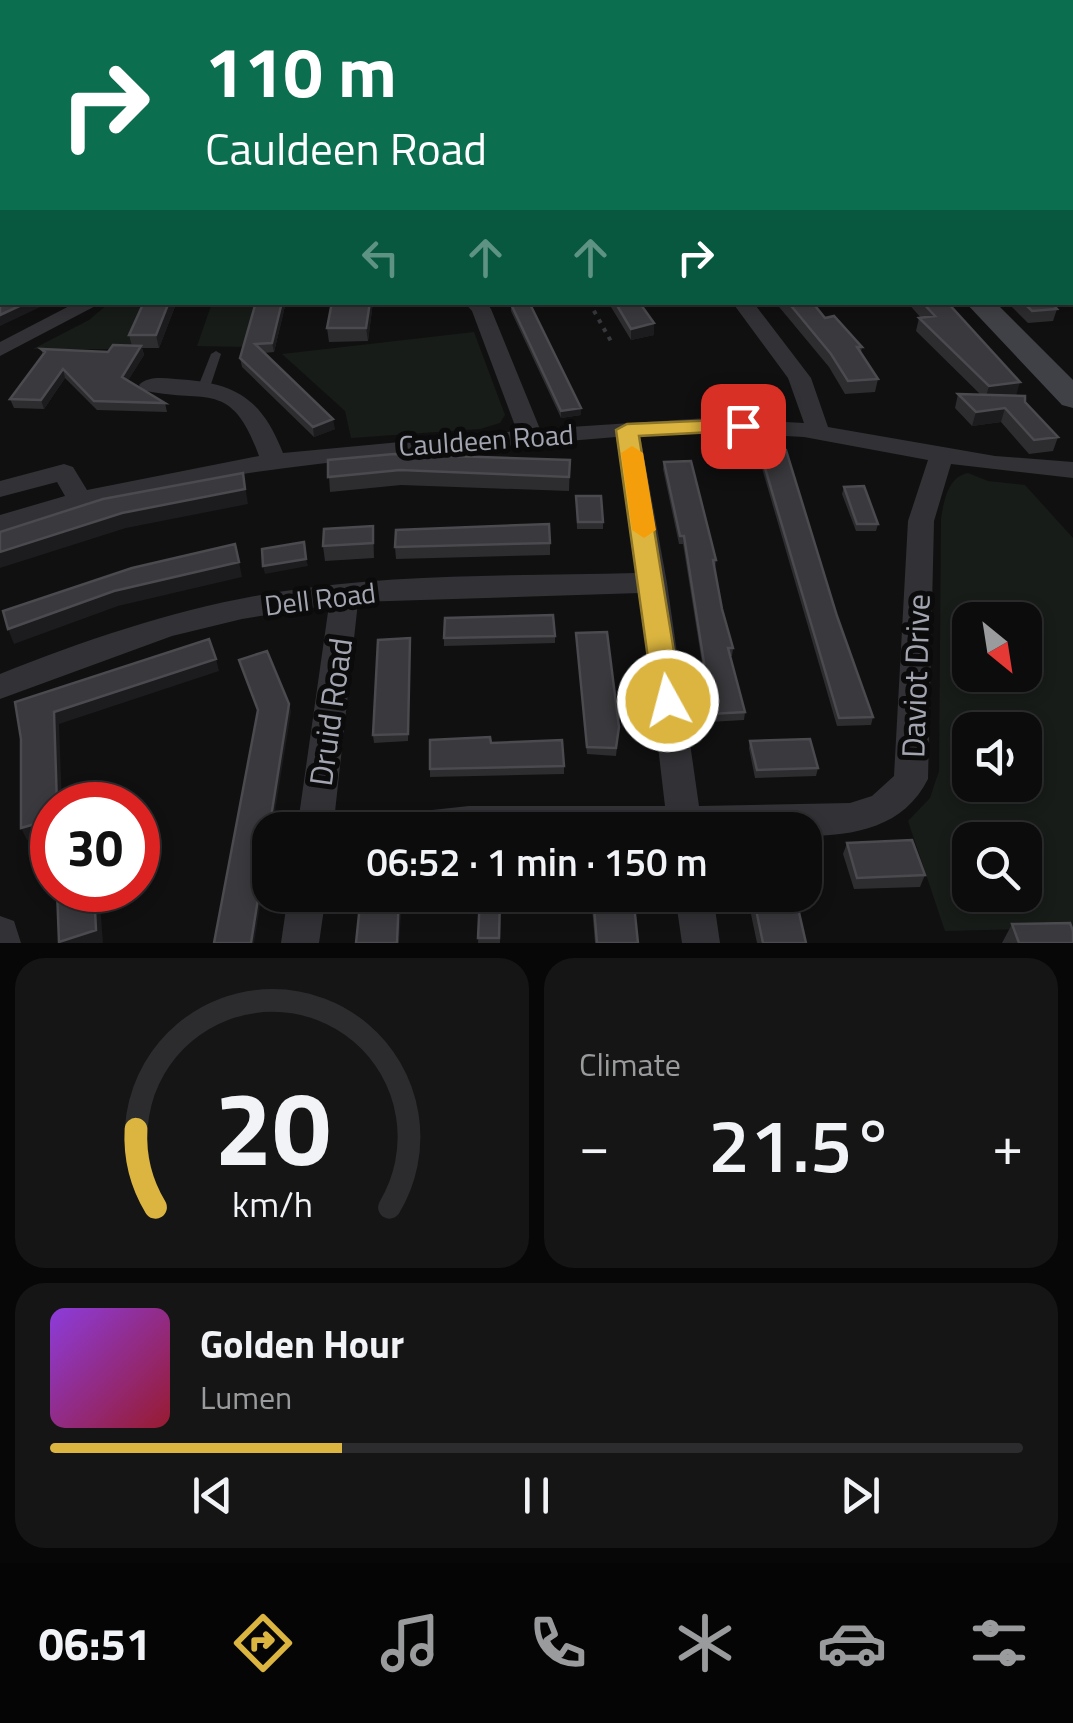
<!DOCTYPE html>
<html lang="en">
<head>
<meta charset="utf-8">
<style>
  body { margin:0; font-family:"Titillium Web",sans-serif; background:#151516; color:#f1f3f6; height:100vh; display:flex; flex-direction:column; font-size:38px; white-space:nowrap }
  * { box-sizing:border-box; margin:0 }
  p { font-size:32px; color:#9a9b9d }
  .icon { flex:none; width:55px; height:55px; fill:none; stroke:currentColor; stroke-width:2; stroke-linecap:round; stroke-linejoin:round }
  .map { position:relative; height:943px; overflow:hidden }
  .side { display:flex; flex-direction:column; gap:15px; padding:15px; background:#070707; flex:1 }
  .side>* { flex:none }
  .guide { position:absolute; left:0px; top:0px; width:1075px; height:305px; box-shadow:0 5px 15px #0003,0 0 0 2px #2c2c2e; background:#0b6e4f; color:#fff; overflow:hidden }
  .needle { width:65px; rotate:150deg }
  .fabs { position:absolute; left:952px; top:602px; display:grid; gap:20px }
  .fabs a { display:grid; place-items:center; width:90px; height:90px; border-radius:20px; background:#0c0c0d; box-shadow:0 5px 15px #0003,0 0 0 2px #2c2c2e; font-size:50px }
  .speed { position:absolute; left:30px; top:782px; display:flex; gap:20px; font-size:50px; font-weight:700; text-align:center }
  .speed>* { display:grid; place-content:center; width:130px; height:130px; border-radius:50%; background:#0c0c0d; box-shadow:0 5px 15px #0003,0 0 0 2px #2c2c2e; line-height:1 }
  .speed .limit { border:15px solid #d22; background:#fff; color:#111 }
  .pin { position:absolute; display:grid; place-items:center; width:85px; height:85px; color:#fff; margin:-42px; border-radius:20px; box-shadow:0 5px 15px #0006 }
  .me { position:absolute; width:110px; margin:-55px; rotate:353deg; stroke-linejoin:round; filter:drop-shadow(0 0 8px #0008) }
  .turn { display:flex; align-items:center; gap:35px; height:210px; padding:0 40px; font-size:45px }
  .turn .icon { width:130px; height:130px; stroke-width:2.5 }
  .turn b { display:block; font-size:70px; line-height:85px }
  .lanes { display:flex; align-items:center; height:95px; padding:0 40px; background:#0003; justify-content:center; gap:50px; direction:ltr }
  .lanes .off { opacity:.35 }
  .big { font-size:75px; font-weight:600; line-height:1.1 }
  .side .tile { flex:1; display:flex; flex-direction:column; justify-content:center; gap:15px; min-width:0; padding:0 35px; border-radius:30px; background:#151516 }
  .side .dial { align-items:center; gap:0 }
  .dial svg { height:260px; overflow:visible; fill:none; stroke:#2c2c2e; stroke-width:7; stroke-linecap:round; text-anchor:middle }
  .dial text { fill:#f1f3f6; stroke:none }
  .song { display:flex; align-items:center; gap:30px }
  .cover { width:120px; height:120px; border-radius:15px; background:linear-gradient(135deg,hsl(270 70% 55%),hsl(350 70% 35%)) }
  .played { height:10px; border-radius:5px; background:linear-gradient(90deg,#dbb53f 30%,#2c2c2e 30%) }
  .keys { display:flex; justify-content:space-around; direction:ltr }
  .heat { display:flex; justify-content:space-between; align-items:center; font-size:55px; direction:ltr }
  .side .tiles { flex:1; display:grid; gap:15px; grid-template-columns:1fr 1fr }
  .tile:last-child { grid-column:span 2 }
  .trip { position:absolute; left:252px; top:812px; width:570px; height:100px; border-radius:30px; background:#0c0c0d; box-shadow:0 5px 15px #0003,0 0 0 2px #2c2c2e; font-weight:600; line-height:100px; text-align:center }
  .tab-bar { display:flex; height:160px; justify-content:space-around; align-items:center; background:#050505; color:#9a9b9d }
  .tab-bar .icon { width:70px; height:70px }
  .tab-bar .current { color:#dbb53f }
  .tab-bar b { font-size:45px; color:#f1f3f6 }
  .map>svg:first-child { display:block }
  .green { fill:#171c18; fill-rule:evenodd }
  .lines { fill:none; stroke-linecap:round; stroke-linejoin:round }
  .stream { stroke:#282d33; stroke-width:4 }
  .path-far1 { stroke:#38393d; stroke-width:2.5; stroke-dasharray:2.5 4; stroke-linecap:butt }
  .path { stroke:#38393d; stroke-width:4; stroke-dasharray:4 6; stroke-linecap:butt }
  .lane { fill:#323236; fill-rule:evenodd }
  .street { fill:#323236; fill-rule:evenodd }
  .secondary { fill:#404146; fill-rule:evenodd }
  .wall { fill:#2d2c2f }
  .shaded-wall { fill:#1c1b1d }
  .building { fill:#3a393d; stroke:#4a4a4f; stroke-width:2.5 }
  .route { fill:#dbb53f; stroke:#8e7629; stroke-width:2.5 }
  .slow { fill:#f59e0b }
  .labels { text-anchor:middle; stroke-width:10; stroke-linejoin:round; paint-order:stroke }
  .street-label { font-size:28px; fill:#a3a6b1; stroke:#0b0b0c }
  .near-street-label { font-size:32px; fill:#a3a6b1; stroke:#0b0b0c }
</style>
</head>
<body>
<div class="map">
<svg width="1073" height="943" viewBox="0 0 1073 943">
  <rect width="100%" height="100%" fill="#101011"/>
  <path class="green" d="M109,303H177L133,349H33L89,320Z
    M212,303H261L248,347L197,346Z
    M474,332L505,415L500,423L480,429L351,438L345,411L282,354Z
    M968,473L988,481L1025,485L1073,538V928L945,931L908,821L930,798L939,771L941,519C944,500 948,477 968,473ZM970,620H1025V675H970ZM970,730H1025V785H970ZM970,840H1025V895H970Z"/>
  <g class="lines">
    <path class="stream" d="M922,2L928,0"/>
    <path class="path-far1" d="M128,0L163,2"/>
    <path class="path" d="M589,302L612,343"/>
    <path class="lane" d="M216,351L221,354L210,387L204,390L200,389L198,387L211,354Z"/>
    <path class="street" d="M1065,0H1073V5L1072,2Z
      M2,40V48L0,49V41Z
      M77,302H103L0,356V342Z
      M464,302H486L491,309L540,429L707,418L804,423L788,378L732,302H753L811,378L828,427L995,456L1073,462V478L951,464L934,521L928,779C904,827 855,836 805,836V830H368L374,819L386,815L469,806H665L640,593L358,602L333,830H297L329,605L242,619L172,636L0,699V674C90,638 183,607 278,592C397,573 518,576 637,573L616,437C477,449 337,457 199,481C131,493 67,515 0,533V515L65,496L57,482L0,497V481L64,464L73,467L87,490L259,456C231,377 205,405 142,390L139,385C148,376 162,378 175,379C234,382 261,397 283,453L517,431L472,311ZM707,432L804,437L928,460L908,521L894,776L872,796L850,803L699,806L667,583L640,435Z
      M288,895H326L319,943H281Z
      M675,895H713L720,943H682Z
      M0,916L14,921L21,943H0Z"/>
    <path class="secondary" d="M651,0H667V2H651Z
      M965,302H995L1073,380V408L1062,405Z"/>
  </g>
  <path class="wall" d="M256,302H286L274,352L264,353L335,429L314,437L242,367L240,358Z
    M290,302H373L368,341L329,342L327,328L332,304L291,305Z
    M608,302H639L654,335L631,340Z
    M775,302H812L825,318L862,347L861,352L878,379L875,392L845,394L829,367Z
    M907,302H948L1016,395L1025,402L1058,437L1053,451L1029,454L1001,422L972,426L955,408L958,394H980L916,331L919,318H921Z
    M1007,302H1051L1057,309L1053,321L1028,323Z
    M176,304L159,348H142L144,355L128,380L165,403L167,412L97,410L65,378L44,409L14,408L10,399L43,355L41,349L108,352L132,346L129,335Z
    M511,304L581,415L561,418L511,311Z
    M760,451L873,717L871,725L837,726L759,458Z
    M328,460H570L569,491L401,485L330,492Z
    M664,462L716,560L715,568L722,609L733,648L732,656H730L745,712L744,720L709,722L699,677L700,669H703L683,544H679L663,469Z
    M844,487L878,524L876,531H856L842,494Z
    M576,496L603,522V529H577Z
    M373,526L374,558L325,561L323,546Z
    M550,543V555L396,559L395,547Z
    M576,633L619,727L616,756L587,754Z
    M555,636V643L444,646V638Z
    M410,638L408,741L374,743L373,735Z
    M750,741L818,768L816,776L755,778L749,748Z
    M491,743L564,766V774L430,777V769Z
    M847,843L925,875L920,887L854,889L843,854Z
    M480,895H501L500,943H478Z
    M591,895H633L638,943H595Z
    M747,895H795L806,943H757Z
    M1012,924L1073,943H1002Z"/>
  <path class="shaded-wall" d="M592,0H626L616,2H583Z
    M28,302H51L0,326V315Z
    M169,302H176V304L159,348L156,335Z
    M282,302H286L274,352L272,343Z
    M370,302H373L368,341L366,328Z
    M654,323V335L631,340V329Z
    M141,346L144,355L125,386L122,377Z
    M63,369L65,378L44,409L41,400Z
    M1020,382L1016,396L985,400L989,386Z
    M581,408V415L561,418V411Z
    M1005,408L1001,422L972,426L976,412Z
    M333,419L335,429L314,437L313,427Z
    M243,473L248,504L126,528L0,568V552Z
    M306,559L308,566L265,574L263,566Z
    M239,562L242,577L118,606L14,644L8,629L114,591Z
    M216,659L219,671L59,724L62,805H57L54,712Z
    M289,704L291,712L272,830H270V844L254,943H251Z
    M52,819V833L27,840L21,828Z
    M94,890H99L103,943H60L59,942Z
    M399,895H401L402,900L399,943H397Z"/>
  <path class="building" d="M182,0H592L583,2H178Z
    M699,0H843L839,2H701Z
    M985,0H1058L1061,2H987Z
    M1072,12L1073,13L1072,98Z
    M2,52V168L0,165V140L2,139L1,126L0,127V53Z
    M2,242V302H28L0,315V243Z
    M144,302H169L156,335H129Z
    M256,302H282L272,343L255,344L333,419L313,427L240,358Z
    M332,302H370L366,328H327Z
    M529,302L581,408L561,411L511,304Z
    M615,302H639L654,323L631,329Z
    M788,302H812L825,318L834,316L862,347H857L878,379L848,381L831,354Z
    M922,302H947L1020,382L989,386L919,318L935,316Z
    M1023,302H1051L1057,309L1032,311Z
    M113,345L141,346L122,377L165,403L94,401L63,369L41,400L10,399L45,352L41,349L108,352Z
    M958,394L1025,396V402L1058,437L1034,440L1005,408L976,412Z
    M786,450L837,616L873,717L839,718L760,451Z
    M394,454L570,460L569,477L400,470L328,477V460Z
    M691,461L716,560H713L722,609L733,648H728L745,712L710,714L700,669H705L684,536H680L664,462Z
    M243,473L245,489L122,513L0,552V532L103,499Z
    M864,486L878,524H857L844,487Z
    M576,496H601L603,522H578Z
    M549,524L550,543L395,547L396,530Z
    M373,526V543L323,546L324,529Z
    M304,542L306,559L263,566L262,549Z
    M235,544L239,562L114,591L8,629L3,611L132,568Z
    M553,615L555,636L444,638L445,618Z
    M607,632L619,727L616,748L587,747L576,633Z
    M410,638L408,734L373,735L378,640Z
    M209,639L216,659L54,712L57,805H52V819L21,828V739L15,702Z
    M267,651L289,704L251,943H214L258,710L239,660Z
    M490,737L491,743L562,740L564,766L430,769V740Z
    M810,739L818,768L757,770L750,741Z
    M912,840L925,875L857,878L847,843Z
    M57,890H94L96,930L59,942Z
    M361,895H399L397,943H356Z
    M480,895H500L499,938H478Z
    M593,895H633L638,943H597Z
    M753,895H795L806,943H763Z
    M1070,923L1073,931V943H1019L1012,924Z"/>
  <path class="route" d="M743,419L754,426L751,430L639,436L682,701L678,709L668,712L658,709L654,701L616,430L627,424Z"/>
  <path class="slow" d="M632,446L643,453L656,530L644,538L632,530L621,453Z"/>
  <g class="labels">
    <g class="street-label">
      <text transform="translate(486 440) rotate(-4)" y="10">Cauldeen Road</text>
      <text transform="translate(320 599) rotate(-7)" y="10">Dell Road</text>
    </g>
    <g class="near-street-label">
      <text transform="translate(916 676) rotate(-88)" y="11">Daviot Drive</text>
      <text transform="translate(331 712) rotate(-82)" y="11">Druid Road</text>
    </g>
  </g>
</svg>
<div class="fabs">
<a><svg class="needle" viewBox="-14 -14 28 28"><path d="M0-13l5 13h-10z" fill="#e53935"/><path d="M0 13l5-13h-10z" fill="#9a9b9d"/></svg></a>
<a><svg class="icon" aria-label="sound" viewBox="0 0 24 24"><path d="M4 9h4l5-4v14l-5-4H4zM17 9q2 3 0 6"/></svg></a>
<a><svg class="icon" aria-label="search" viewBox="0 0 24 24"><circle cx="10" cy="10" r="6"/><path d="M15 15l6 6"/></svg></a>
</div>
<div class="speed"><div class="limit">30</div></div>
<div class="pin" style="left:743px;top:426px;background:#d93025"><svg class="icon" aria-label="arrive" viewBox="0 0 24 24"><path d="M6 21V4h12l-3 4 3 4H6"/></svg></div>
<svg class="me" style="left:668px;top:701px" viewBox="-20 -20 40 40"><circle r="17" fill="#dbb53f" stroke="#fff" stroke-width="3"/><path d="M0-11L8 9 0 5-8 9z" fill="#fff"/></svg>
<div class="trip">06:52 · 1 min · 150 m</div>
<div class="guide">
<div class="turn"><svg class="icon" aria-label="right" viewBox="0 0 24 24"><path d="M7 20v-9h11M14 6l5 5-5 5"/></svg><div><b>110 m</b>Cauldeen Road</div></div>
<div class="lanes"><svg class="icon off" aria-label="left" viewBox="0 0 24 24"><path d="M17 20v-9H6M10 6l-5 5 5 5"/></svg><svg class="icon off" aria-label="ahead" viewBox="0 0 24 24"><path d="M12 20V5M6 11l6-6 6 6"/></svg><svg class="icon off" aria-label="ahead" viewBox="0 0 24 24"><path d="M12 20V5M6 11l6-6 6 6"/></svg><svg class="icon" aria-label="right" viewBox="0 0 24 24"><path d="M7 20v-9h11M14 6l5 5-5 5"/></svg></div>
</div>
</div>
<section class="side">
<div class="tiles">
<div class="tile dial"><svg viewBox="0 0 100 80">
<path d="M14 69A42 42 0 1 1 86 69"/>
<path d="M14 69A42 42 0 0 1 8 45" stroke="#dbb53f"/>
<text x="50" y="56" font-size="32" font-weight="700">20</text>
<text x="50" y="72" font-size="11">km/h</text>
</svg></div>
<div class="tile"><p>Climate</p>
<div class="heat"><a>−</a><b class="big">21.5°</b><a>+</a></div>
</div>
<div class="tile">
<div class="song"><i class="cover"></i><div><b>Golden Hour</b><p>Lumen</p></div></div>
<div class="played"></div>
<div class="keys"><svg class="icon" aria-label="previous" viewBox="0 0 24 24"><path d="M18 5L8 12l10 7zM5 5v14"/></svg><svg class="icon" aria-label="pause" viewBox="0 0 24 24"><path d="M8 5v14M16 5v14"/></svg><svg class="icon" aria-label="next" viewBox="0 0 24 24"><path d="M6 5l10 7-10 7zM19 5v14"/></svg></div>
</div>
</div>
</section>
<nav class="tab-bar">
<b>06:51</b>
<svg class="icon current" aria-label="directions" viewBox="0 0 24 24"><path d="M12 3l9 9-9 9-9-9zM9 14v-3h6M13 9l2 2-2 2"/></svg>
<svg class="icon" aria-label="music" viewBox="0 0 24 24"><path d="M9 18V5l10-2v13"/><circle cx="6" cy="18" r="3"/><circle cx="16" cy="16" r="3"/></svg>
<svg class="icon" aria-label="phone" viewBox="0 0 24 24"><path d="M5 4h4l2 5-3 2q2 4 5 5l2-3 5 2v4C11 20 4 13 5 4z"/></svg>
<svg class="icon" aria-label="climate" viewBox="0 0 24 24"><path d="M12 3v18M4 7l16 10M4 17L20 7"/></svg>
<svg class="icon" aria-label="car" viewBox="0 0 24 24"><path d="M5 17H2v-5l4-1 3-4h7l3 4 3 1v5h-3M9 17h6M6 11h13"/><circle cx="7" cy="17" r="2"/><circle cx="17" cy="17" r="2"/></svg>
<svg class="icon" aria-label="filters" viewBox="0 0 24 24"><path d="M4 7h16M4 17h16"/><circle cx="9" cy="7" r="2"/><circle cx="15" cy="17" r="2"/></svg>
</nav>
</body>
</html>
